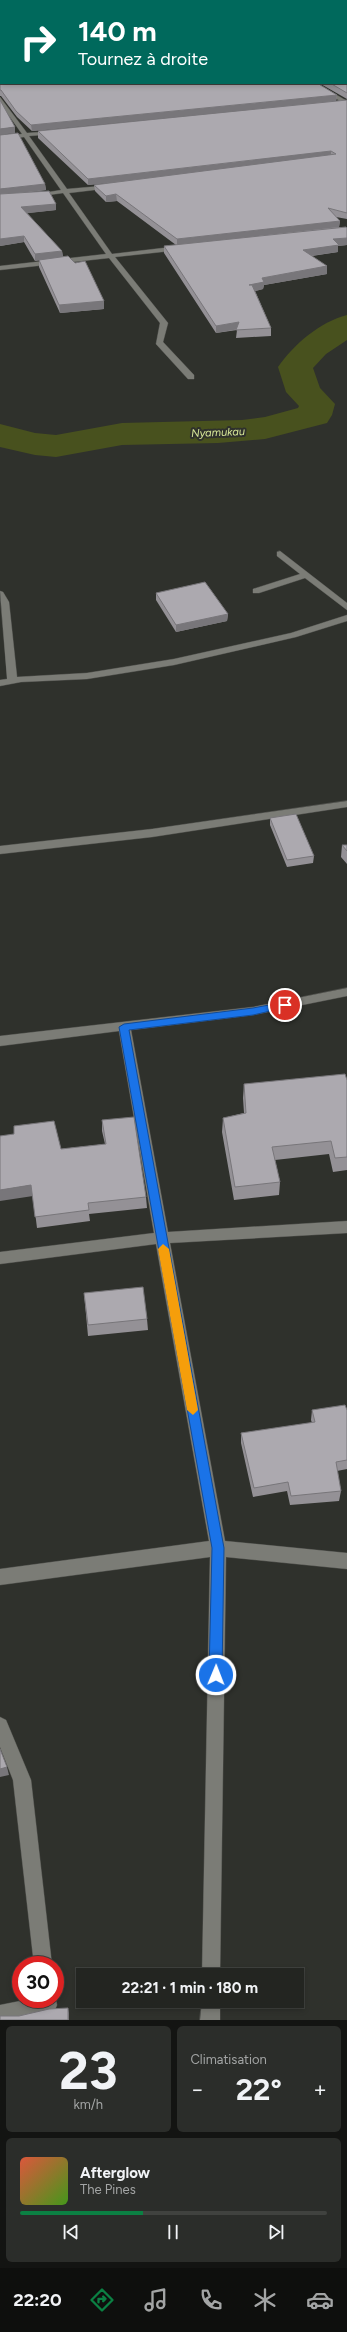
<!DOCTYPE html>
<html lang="fr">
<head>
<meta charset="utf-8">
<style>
  body { margin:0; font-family:Figtree,sans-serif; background:#2b2d2a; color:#f1f3f6; height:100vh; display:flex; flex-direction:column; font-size:15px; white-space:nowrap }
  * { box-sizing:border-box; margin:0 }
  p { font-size:13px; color:#a3a5a5 }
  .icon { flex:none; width:22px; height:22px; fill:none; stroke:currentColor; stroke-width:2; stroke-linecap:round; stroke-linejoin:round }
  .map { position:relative; height:2020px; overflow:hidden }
  .details { display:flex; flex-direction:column; gap:6px; padding:6px; background:#131412; flex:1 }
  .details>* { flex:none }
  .guide { position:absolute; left:0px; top:0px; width:347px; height:84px; box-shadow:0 2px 6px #0003,0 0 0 1px #40423f; background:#00695c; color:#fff; overflow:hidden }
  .speed { position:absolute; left:12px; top:1956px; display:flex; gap:8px; font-size:20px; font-weight:700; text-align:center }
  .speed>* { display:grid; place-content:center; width:52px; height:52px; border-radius:50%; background:#232521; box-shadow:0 2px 6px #0003,0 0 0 1px #40423f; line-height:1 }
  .speed .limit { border:6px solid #d22; background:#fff; color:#111 }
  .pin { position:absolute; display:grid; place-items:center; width:34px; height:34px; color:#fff; margin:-17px; border:2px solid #fff; border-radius:50%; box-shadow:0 1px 4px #0007 }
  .me { position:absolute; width:44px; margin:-22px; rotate:1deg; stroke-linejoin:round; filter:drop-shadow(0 0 3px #0008) }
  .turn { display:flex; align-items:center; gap:14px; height:84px; padding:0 12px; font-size:18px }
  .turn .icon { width:52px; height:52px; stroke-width:2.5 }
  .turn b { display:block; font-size:28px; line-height:34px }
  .big { font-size:30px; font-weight:700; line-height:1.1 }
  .details .card { flex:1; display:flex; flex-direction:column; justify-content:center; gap:6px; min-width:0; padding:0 14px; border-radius:6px; background:#2b2d2a }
  .details .dial { align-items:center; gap:0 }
  .dial b { font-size:52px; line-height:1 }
  .song { display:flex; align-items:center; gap:12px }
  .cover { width:48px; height:48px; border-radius:6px; background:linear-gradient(135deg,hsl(10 70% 55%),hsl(100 70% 35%)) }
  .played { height:4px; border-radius:2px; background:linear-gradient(90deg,#0b8043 40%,#40423f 40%) }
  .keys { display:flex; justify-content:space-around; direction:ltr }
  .heat { display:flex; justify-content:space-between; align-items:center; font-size:22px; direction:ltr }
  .details .tiles { flex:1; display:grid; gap:6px; grid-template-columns:1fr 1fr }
  .card:last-child { grid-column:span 2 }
  .trip { position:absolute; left:76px; top:1968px; width:228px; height:40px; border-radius:0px; background:#232521; box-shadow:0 2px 6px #0003,0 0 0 1px #40423f; font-weight:700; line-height:40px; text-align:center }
  .tabs { display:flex; height:64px; justify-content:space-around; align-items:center; background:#0e0f0d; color:#a3a5a5 }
  .tabs .icon { width:28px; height:28px }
  .tabs .active { color:#0b8043 }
  .tabs b { font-size:18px; color:#f1f3f6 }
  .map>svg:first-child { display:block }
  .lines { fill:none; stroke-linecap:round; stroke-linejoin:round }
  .river { fill:#48511e; fill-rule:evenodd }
  .minor-casing { stroke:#4e4f4b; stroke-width:1 }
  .minor { fill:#7b7c76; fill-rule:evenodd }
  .wall { fill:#949196 }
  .shaded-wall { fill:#78767a }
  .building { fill:#aca9af; stroke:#78767a }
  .route { fill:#1a73e8; stroke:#114b97 }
  .slow { fill:#f59e0b }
  .labels { text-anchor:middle; stroke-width:4; stroke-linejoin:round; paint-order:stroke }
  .far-water-label { font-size:11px; font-style:italic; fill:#d6e697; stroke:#2f312c }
</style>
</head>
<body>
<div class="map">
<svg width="347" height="2020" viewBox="0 0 347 2020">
  <rect width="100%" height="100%" fill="#2f312c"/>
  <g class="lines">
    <path class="river" d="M347,315V340L326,354L313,368L320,388L335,404L332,415L327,423L265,439L218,443L122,445L56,457L35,455L0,447V424L35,433L56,435L122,423L242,420L265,417L298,408L299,406L286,392L278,367C294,344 320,322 347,315Z"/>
    <defs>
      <path id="minor" d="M309,83H316L347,101V105Z
        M0,97L27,133L56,131L54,134L29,136L67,189L113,185L111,188L69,193L112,254L180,246L183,248L180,250L115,257L168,323L163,342L194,375V379H188L156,344L160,323L109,258L0,270V266L106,254L63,193L34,197L31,195L61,190L24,137L0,140V136L22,134L0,103Z
        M280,551L347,603V610L305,578L259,593H253V589L300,574L277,556V552Z
        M0,591L3,592L9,602L17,677L87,673L174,659L291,633L347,615V621L296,637L174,665L87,679L21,682L0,686V680L7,679Z
        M347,801V807L152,837L0,854V846L152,829Z
        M347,988V996L253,1015L131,1030L168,1232L347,1221V1233L170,1243L225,1541L347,1553V1569L226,1557L220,1975H202L210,1557L0,1585V1569L209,1541L156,1244L0,1264V1252L154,1233L119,1031L0,1046V1036L253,1007Z
        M0,1717L6,1720L31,1780L52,1965H34L13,1780L0,1747Z
        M55,1995L57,2005L54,2012L21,2020H0V2005L30,1999H55Z
        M202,2001H220V2020H200Z"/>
    </defs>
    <use href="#minor" class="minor-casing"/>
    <use href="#minor" class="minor"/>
  </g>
  <path class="wall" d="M0,0H347V99L319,83H346V1H1V82H0Z
    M0,82L337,95L336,101L32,131L17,117L1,96H0Z
    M347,100V219L336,217L340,221L339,227L347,228V245L338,246V252L312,256L327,274L264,285L263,289L255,291L271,328V336L236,338L237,330L216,333L164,253V246L176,245L117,201L106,202L95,191L94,185L135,180L88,185L38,138V131Z
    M15,127V133L45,184L46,190L31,192L56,204V210L27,213L62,251L63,257L104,309L60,313L39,267V260L35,261L24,242L0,246Z
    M156,593L228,614L227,621L176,632L156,600Z
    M270,818L314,856L313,863L287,867L270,825Z
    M342,845H347V864L341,857Z
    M347,1080V1170L333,1172L329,1154L275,1160L280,1182L279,1195L234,1200L222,1132L223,1118L244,1113L243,1098L244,1084Z
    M102,1120L146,1197L147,1208L89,1214L90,1221L37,1228L33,1196L14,1134L61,1149L105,1144L102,1131Z
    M84,1293L147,1319L148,1330L88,1336Z
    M312,1410H347V1469L337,1471L341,1491L339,1501L290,1505L287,1491L253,1497L241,1443V1433L312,1423L311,1420Z"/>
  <path class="shaded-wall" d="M337,95L336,101L32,131L31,125Z
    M15,127V133L0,135V129Z
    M331,151V158L88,185V179Z
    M45,184L46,190L0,195V189Z
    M116,194L117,201L106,202V196Z
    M56,204V210L21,214V207Z
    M340,221L339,227L177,245V239Z
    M24,236V242L0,246V239Z
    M347,238V245L338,246V252L303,257V250L333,239Z
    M62,251L63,257L35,261V254Z
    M327,266V274L264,285L263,289L249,293V285L262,278Z
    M104,301V309L60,313L59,305Z
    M239,322V329L216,333V326Z
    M228,614L227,621L176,632V625Z
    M31,1185L33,1196L0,1201V1190Z
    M7,1767L9,1775L0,1777V1769Z
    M68,2008L69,2013V2020H68Z"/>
  <path class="building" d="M0,0H347V48H346V1H1V31L0,32Z
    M0,37H1V76H0Z
    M346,52V54L347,53V93L330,83H346Z
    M0,82H1V83H317L337,95L31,125L16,111L1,90H0Z
    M0,100L15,127L0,129Z
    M347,100V213L328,208L340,221L177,239L116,194L106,196L94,185L336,154L331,151L88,179L38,131Z
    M18,133L45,184L0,189V135Z
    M49,191L56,204L21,207L62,251L35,254L24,236L0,239V194Z
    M346,227L347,228V238L333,239L339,245L303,250L327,266L262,278L264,282L249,285H252L271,328L236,330L239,322L216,326L164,246Z
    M68,256L75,263L85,261L104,301L59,305L39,260Z
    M205,582L228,614L176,625L156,593Z
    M296,814L314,856L287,860L270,818Z
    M342,845H347V851Z
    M345,1074L347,1080V1157L335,1158L331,1141L272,1147L280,1182L235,1187L223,1118L246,1113L244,1084Z
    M134,1117L146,1197L88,1203L89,1210L35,1217L31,1185L0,1190V1136L14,1134V1126L54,1121L61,1149L106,1144L102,1120Z
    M143,1287L147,1319L88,1325L84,1293Z
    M345,1405L347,1410V1460L336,1462L341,1491L291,1496L288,1482L254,1488L241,1433L315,1422L312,1410Z
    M0,1749L7,1767L0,1769Z
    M68,2008V2020H0V2016H19L49,2009Z"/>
  <path class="route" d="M285,1002L289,1005L288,1007L253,1015L129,1030L224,1548L222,1675L220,1679L216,1681L211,1679L209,1675L212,1548L119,1027L124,1024L253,1008Z"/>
  <path class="slow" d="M163,1244L169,1249L198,1410L193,1415L187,1410L158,1249Z"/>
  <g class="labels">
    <g class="far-water-label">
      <text transform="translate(218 432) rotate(-2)" y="4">Nyamukau</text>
    </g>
  </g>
</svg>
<div class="speed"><div class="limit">30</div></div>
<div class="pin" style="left:285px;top:1005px;background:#d93025"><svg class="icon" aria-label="arrive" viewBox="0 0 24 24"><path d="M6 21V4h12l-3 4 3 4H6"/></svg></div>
<svg class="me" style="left:216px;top:1675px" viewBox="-20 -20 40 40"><circle r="17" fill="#1a73e8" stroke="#fff" stroke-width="3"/><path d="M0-11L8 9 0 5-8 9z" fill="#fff"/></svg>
<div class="trip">22:21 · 1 min · 180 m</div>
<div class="guide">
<div class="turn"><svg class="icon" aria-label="right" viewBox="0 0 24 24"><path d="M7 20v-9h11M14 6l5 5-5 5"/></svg><div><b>140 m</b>Tournez à droite</div></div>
</div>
</div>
<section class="details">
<div class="tiles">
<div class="card dial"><b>23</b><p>km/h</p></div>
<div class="card"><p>Climatisation</p>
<div class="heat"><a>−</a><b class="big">22°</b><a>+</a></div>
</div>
<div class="card">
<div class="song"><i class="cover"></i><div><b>Afterglow</b><p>The Pines</p></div></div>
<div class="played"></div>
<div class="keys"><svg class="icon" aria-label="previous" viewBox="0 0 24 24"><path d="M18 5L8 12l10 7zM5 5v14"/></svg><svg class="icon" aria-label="pause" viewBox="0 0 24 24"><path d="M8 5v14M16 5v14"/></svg><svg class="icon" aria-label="next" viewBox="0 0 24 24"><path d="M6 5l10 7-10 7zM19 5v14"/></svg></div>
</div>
</div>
</section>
<nav class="tabs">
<b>22:20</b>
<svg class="icon active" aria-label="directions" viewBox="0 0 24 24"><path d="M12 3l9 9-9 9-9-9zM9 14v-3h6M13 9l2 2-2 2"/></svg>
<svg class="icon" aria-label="music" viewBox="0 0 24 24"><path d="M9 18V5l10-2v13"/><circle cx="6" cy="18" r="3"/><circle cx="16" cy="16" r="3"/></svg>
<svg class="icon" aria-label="phone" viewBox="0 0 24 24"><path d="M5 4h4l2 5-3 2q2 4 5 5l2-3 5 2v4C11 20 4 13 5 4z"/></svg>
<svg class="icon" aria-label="climate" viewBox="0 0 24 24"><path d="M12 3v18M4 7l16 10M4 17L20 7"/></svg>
<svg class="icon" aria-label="car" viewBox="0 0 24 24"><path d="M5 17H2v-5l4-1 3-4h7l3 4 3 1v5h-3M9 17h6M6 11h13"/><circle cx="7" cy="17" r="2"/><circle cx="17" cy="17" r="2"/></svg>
</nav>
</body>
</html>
